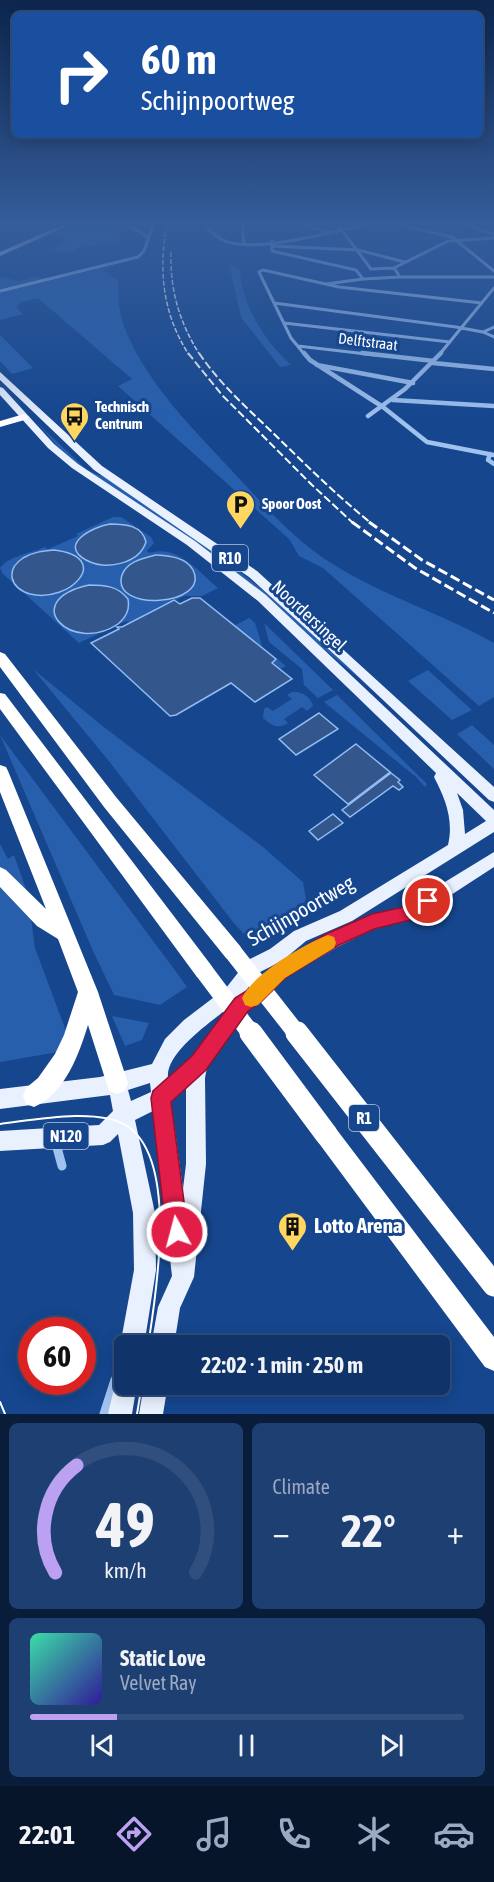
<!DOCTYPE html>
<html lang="en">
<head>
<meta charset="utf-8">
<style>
  body { margin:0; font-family:"Asap Condensed",sans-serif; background:#1e3f72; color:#f1f3f6; height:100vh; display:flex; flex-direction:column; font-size:22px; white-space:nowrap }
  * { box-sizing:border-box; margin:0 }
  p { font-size:20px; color:#9caac1 }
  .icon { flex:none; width:33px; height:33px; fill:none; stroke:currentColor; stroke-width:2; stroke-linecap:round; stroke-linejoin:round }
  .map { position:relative; height:1414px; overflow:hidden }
  .side { display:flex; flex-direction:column; gap:9px; padding:9px; background:#091d3a; flex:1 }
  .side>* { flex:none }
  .top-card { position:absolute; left:12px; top:12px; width:471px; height:126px; border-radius:9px; box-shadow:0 3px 15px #0003,0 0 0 2px #304f7e; background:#1a4fa0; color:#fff; overflow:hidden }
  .speed { position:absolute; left:18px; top:1317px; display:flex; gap:12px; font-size:30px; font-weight:700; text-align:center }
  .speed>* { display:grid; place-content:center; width:78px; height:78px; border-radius:50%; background:#10346a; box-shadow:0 3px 15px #0003,0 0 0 2px #304f7e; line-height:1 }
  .speed .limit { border:9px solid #d22; background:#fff; color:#111 }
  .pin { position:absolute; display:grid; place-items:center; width:51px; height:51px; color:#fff; margin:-26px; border:3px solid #fff; border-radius:50%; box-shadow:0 2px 6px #0007 }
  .me { position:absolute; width:66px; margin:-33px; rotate:353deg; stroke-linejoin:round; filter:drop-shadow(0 0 4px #0008) }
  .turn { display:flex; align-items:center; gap:21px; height:126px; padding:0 30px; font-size:27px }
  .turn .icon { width:78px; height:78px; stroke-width:2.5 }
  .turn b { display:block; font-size:42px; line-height:51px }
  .big { font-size:45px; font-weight:700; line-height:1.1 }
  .side .card { flex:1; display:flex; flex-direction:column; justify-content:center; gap:9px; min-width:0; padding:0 21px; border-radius:9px; background:#1e3f72 }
  .side .dial { align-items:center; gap:0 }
  .dial svg { height:156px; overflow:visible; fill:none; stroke:#304f7e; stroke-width:7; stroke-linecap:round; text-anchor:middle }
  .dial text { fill:#f1f3f6; stroke:none }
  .song { display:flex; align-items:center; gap:18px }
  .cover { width:72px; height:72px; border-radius:9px; background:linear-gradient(135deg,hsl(160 70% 55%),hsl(250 70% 35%)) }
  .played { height:6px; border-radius:3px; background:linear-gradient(90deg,#bca0f2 20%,#304f7e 20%) }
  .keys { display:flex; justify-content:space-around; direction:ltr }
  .heat { display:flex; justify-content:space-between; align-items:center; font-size:33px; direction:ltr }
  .side .tiles { flex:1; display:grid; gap:9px; grid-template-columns:1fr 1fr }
  .card:last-child { grid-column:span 2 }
  .trip { position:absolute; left:114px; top:1335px; width:336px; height:60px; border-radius:9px; background:#10346a; box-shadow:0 3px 15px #0003,0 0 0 2px #304f7e; font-weight:700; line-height:60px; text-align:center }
  .dock { display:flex; height:96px; justify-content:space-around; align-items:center; background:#06152a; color:#9caac1 }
  .dock .icon { width:42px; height:42px }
  .dock .current { color:#bca0f2 }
  .dock b { font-size:27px; color:#f1f3f6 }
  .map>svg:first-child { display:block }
  .green { fill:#275fad }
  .water { fill:#33578d; stroke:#92bcf3; stroke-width:1.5 }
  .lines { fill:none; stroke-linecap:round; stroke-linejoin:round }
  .minor-far2 { stroke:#a0c2f0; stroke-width:3 }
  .minor-far1 { stroke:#a0c2f0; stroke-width:4.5 }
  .minor { stroke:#a0c2f0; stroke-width:9 }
  .primary { fill:#e9f1ff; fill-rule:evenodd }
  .motorway { fill:#fff; fill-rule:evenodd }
  .tram { stroke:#fff; stroke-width:2 }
  .rail-far2 { stroke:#fff; stroke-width:1.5; stroke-dasharray:5 2; stroke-linecap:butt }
  .rail-far1 { stroke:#fff; stroke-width:2; stroke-dasharray:8 3; stroke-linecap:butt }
  .rail { stroke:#fff; stroke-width:3; stroke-dasharray:10 4; stroke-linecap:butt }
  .motorway-bridge-far1 { stroke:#fff; stroke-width:18 }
  .motorway-bridge { stroke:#fff; stroke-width:23 }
  .route { fill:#e11d48; stroke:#92132f; stroke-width:1.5 }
  .slow { fill:#f59e0b }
  .labels { text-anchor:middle; stroke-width:6; stroke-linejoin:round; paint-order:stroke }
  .far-street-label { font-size:15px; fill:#fff; stroke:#15468e }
  .far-poi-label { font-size:15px; font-weight:bold; fill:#fff; stroke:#15468e; text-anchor:start }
  .shield { fill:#15468e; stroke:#b9c8dd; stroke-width:1.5 }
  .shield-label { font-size:16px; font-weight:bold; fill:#fff }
  .street-label { font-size:18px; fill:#fff; stroke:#15468e }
  .near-street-label { font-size:21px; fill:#fff; stroke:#15468e }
  .near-poi-label { font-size:21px; font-weight:bold; fill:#fff; stroke:#15468e; text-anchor:start }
</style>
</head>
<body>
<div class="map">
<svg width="494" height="1414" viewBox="0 0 494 1414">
  <rect width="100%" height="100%" fill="#15468e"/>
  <path class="green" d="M76,225H107L123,240L82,247L71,253L53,250L68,240L49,236Z
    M119,264L103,270L118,281C118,300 119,316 127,334C150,387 196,432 235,474C264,505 294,540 331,563C383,596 441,613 494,643V697L479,706L323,568L299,556L289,539L118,386L132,379L38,298L22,302L16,307L23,314L0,320V292L36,283L0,290V277L20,281L35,276L47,279L73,275Z
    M229,264L240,269C241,304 265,342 291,365L280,367L241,317Z
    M0,335L33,368L12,374L0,361Z
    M37,423L88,471L105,477L205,545L280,603L480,790L359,678L312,639L255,587L203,547L81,467L57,446Z
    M113,517H121L151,537L154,543L147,551L150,553C177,544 199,572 218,588L202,596H184L130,623L126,621L79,643L3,574L0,568C9,556 31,553 45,547L48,549L78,536L76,534Z
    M249,618L255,623L262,646L286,666L280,669L271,662L275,660L234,626Z
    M264,623L333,690L318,698L304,685L302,669L269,642Z
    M33,669L105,728L263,847L303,882L306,899L299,913L253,944L233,922L108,760Z
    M428,670L472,710L452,720L408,681Z
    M292,692C300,691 311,696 313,706L307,711L302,707L284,719L288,723C277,730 272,725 263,718L264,709L267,707L273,711L292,699L287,695Z
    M337,695L427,784L425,787L416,777L324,702Z
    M472,725L494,745V769L457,734Z
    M0,735L174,969L187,987L160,1005L114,995L93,951Z
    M0,844L8,859L14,855L28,895L35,948L66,1031L58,1052L0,1062Z
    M112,1016L149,1023L142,1040L125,1046Z"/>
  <path class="water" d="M110,524C125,524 142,525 146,542C139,564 105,571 86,560C57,544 95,526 110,524Z
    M54,550C114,557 70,604 30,594C10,588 5,570 23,558C33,552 43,551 54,550Z
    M156,555C169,556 186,557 193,570C211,606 110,613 122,575C127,561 144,558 156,555Z
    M89,585C105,585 118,586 128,599C130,610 126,617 118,624C72,655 17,601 89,585Z
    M192,598H200L276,659L272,663L292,679L255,702L231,683L176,715L170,716L91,643L119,629L117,627H122L174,600L180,604Z
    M319,713L338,729L296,755L279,739Z
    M356,744L390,772L348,804L314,775Z
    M391,773L400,780L398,782L403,787L399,790L393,786L350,817L342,810Z
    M333,814L343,823L318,840L309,831Z"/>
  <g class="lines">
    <path class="minor-far2" d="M128,225L148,237
      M204,225C210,230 216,236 223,240C253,255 333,231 367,225
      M242,225L244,244
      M303,225L326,231
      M338,225L371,269L394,268L448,241L494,238
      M401,225L452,237L494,271
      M465,225L494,234
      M272,241V251L356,270L363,279L400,277L394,268
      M272,246L358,250L405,262
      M400,277H494
      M326,284L363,279
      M0,291L138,257L144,251L153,225
      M274,303L456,327L483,332L494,337
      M284,323L450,342
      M483,332L494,327
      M298,346L375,355
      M305,355L291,338L259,272L263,270L339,287L482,303
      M439,355L494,288"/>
    <path class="minor-far1" d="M304,353L310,360L383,407L427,442L494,455
      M362,353L434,361
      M433,363L494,369
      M317,365L413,383
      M393,400L494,406
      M368,416L405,389L441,353
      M490,454L488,460L494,464"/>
    <path class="minor" d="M55,1140L62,1166
      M104,1414L115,1380L124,1365"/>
    <path class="primary" d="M62,225H70L0,256V252Z
      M0,372L102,466L257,571L494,787V802L489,800L346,665L249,577L94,470L0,380Z
      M0,387L3,388L54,444L78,464L195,541L266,595L494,810V832L352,921L306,941L282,961L260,972L244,993L273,966L327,934L372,914L404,907L494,852V867L414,919L374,929L339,946L285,978L261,1002L247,1011L207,1067L205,1078L206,1164L194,1277L180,1308L174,1346H151L158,1307L172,1276L153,1111L135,1120L155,1213L156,1270L144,1346H124V1354L120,1346L134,1270L133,1213L118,1134L110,1142L103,1145L0,1151V1131L99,1125L113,1111L110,1095L0,1109V1089L100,1077L152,1064L165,1039L184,1020L226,988L248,960L270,949L294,931L340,911L448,845C454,820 445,798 434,777L436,773L258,601L187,545L72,468L48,448L0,395ZM457,793L486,821L465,834L463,810ZM228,1008L192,1056L168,1078C165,1053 211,1022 228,1008ZM150,1083L151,1092L131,1101L128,1090ZM186,1088V1164L183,1189L171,1101Z
      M124,1372V1384H137L132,1414H108L117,1376Z
      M144,1384H168L163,1414H139Z"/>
    <path class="motorway" d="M24,414L29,417L28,419L0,427V421Z
      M0,652L5,654L116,797L240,946L243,952L240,958L233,961L226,958L104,807L0,667Z
      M0,693L5,694L211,965L214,971L211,977L204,980L197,977L0,709Z
      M0,765L6,767L8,771L98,992L128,1083L125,1091L117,1094L109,1091L88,1025C79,1054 65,1094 34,1107L26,1104L23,1096L26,1088L38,1078L55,1054L64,1035L78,992L58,939L37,926L0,887V867L6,870L46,909L0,792Z
      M326,1123L334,1126L494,1337V1371L485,1367L318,1142L315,1134L318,1126Z"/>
    <path class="tram" d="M0,1124C33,1120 98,1107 127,1126C179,1160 156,1294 148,1346
      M0,1402L5,1414
      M137,1414L142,1384"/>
    <path class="rail-far2" d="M167,225C158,272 163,314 189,355
      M171,252C170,290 179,322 200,355"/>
    <path class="rail-far1" d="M188,353L222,395L312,485L353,523
      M199,353C219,383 246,407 272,432C304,463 336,495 371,523"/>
    <path class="rail" d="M352,522L415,568L494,613
      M369,522L422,560L494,600"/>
    <path class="motorway-bridge-far1" d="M233,952L298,1035
      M204,971L252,1035"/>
    <path class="motorway-bridge" d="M251,1033L326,1134
      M297,1033L494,1285"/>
  </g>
  <linearGradient id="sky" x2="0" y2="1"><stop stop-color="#0c264e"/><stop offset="0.53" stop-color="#355d9b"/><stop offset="1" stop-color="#355d9b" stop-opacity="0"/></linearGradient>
  <rect width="494" height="423" fill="url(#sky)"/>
  <path class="route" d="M428,894L434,896L436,901L434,906L414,919L374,929L339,945L285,978L261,1002L248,1011L206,1070L171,1102L188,1232L184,1240L177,1243L169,1240L166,1232L151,1098L153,1091L192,1056L235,998L248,990L272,967L326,934L372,914L404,907Z"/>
  <path class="slow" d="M328,935L334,937L336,943L334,948L285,978L258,1005L251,1007L245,1005L242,998C252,975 304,944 328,935Z"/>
  <defs>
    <symbol id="bus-pin" viewBox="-11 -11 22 30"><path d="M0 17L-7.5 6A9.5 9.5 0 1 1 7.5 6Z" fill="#ffd65f" stroke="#15468e"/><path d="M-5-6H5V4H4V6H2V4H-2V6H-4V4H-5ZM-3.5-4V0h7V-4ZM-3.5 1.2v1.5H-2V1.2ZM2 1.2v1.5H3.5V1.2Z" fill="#111"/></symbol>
    <symbol id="parking-pin" viewBox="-11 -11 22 30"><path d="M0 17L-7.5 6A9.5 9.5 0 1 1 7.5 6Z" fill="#ffd65f" stroke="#15468e"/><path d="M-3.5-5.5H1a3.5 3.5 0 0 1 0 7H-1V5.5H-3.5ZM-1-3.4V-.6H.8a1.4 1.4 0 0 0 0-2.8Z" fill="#111"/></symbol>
    <symbol id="building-pin" viewBox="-11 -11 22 30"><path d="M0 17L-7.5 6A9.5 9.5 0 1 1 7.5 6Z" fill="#ffd65f" stroke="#15468e"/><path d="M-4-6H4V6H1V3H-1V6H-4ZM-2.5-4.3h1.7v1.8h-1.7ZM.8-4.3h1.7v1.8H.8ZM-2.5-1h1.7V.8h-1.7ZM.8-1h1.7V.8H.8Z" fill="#111"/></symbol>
  </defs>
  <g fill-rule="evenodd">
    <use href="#bus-pin" x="58" y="400" width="33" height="45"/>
    <use href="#parking-pin" x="224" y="488" width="33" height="45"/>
    <use href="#building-pin" x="276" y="1210" width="33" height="45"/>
  </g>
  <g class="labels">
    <g class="far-street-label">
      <text transform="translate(368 342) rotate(7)" y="5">Delftstraat</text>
    </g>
    <g class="far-poi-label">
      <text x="95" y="412">Technisch<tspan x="95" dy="17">Centrum</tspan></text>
      <text x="262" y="509">Spoor Oost</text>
    </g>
    <g class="shield">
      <rect x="212" y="545" width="36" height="26" rx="4.5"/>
      <rect x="349" y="1105" width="30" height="26" rx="4.5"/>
      <rect x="43.5" y="1123" width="45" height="26" rx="4.5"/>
    </g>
    <g class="shield-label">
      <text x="230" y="564">R10</text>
      <text x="364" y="1124">R1</text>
      <text x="66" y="1142">N120</text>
    </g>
    <g class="street-label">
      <text transform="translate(309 616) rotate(43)" y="6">Noordersingel</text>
    </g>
    <g class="near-street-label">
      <text transform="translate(301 911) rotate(-30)" y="7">Schijnpoortweg</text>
    </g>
    <g class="near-poi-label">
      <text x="314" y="1233">Lotto Arena</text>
    </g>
  </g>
</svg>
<div class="speed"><div class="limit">60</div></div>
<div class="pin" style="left:428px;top:901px;background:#d93025"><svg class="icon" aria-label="arrive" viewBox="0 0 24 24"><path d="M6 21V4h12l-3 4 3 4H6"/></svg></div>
<svg class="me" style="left:177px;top:1232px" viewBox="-20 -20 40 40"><circle r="17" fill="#e11d48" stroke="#fff" stroke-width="3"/><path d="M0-11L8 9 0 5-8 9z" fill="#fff"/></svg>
<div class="trip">22:02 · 1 min · 250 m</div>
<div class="top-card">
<div class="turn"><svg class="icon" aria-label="right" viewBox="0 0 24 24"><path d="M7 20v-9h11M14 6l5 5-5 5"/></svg><div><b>60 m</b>Schijnpoortweg</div></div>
</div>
</div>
<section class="side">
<div class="tiles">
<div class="card dial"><svg viewBox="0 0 100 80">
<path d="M14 69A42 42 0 1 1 86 69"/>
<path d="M14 69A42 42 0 0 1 25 14" stroke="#bca0f2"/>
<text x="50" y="56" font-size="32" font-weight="700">49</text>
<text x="50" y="72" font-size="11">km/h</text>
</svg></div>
<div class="card"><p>Climate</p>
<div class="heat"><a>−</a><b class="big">22°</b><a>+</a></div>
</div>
<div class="card">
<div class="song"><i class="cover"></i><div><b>Static Love</b><p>Velvet Ray</p></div></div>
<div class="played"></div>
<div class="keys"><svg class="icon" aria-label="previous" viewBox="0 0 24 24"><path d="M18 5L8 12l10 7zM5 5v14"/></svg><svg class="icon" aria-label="pause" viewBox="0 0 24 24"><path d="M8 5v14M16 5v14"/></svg><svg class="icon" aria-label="next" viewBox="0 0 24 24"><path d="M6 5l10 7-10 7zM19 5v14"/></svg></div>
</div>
</div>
</section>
<nav class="dock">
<b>22:01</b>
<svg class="icon current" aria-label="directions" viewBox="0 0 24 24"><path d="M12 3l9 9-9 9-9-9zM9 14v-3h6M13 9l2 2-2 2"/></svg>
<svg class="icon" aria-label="music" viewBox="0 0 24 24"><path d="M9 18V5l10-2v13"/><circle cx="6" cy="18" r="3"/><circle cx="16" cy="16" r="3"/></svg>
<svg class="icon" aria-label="phone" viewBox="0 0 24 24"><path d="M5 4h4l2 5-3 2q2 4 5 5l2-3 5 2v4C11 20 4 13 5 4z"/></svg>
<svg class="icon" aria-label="climate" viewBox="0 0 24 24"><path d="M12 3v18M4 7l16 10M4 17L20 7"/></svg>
<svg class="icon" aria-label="car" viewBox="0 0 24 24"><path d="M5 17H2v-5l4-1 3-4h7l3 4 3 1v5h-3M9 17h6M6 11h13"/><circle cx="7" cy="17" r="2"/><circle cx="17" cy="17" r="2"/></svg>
</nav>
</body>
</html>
